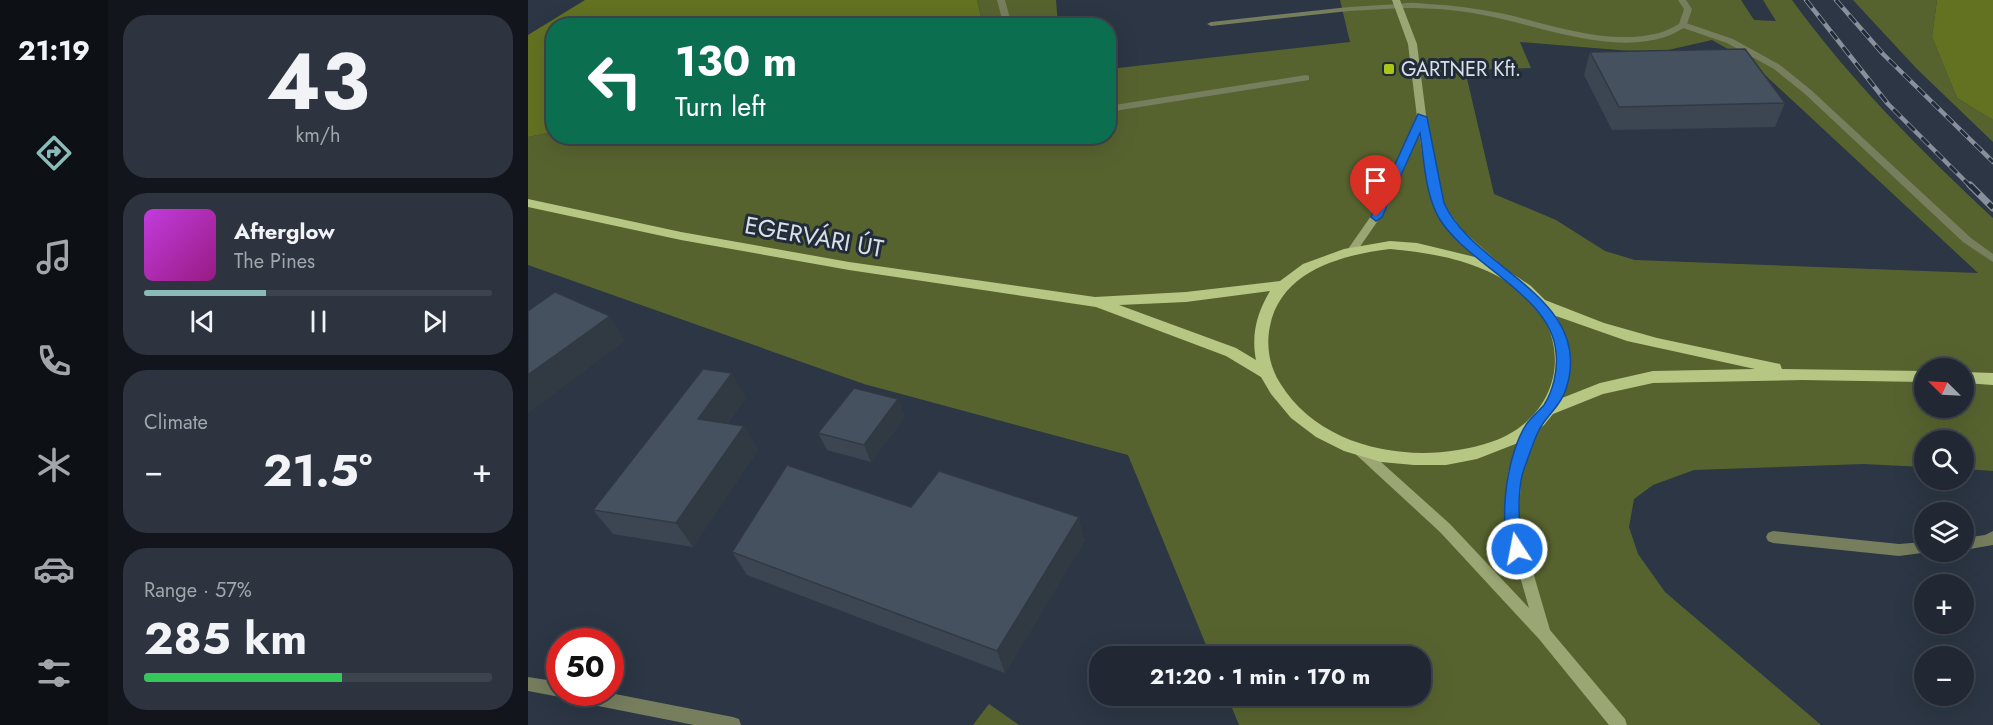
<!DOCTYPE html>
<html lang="en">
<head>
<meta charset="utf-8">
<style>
  body { margin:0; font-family:Jost,sans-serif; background:#2d343f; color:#f1f3f6; height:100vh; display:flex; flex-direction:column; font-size:22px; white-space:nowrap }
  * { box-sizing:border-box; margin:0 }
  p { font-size:20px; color:#a2a6ac }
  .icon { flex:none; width:33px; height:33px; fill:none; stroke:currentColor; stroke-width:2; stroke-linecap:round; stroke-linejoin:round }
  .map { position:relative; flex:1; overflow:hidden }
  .sheet { display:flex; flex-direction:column; gap:15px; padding:15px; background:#12161c; width:420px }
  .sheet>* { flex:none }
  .banner { position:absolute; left:18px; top:18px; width:570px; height:126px; border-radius:24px; box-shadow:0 6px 24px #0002,0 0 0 2px #3e444e; background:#0b6e4f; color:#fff; overflow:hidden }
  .needle { width:39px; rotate:294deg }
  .fabs { position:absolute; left:1386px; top:358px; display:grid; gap:12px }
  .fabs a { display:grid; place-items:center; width:60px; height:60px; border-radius:50%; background:#212833; box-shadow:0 6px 24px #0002,0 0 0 2px #3e444e; font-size:30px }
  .speed { position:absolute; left:18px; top:628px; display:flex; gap:12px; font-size:30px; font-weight:700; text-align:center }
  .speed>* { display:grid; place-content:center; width:78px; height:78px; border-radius:50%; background:#212833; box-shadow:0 6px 24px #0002,0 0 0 2px #3e444e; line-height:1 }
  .speed .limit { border:9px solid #d22; background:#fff; color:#111 }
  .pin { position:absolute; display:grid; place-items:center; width:51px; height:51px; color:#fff; margin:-62px -26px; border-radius:50% 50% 50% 0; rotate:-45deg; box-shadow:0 0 6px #0007 }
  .pin .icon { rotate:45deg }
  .me { position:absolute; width:66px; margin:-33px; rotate:349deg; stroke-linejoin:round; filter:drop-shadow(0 0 4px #0008) }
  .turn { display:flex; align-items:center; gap:21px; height:126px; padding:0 30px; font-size:27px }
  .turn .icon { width:78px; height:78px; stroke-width:2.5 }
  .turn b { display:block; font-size:42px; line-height:51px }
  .big { font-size:45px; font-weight:700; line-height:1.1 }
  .sheet .tile { flex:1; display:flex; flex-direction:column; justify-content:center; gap:9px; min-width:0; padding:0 21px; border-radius:24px; background:#2d343f }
  .sheet .dial { align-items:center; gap:0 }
  .dial b { font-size:78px; line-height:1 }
  .song { display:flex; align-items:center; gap:18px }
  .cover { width:72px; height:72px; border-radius:9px; background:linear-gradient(135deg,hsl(290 70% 55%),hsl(310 70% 35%)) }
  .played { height:6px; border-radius:3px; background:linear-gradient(90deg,#8bbbb9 35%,#3e444e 35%) }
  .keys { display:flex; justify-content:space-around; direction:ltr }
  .heat { display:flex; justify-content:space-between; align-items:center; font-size:33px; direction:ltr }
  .charge { height:9px; border-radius:4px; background:linear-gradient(90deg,#34c759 57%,#3e444e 0) }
  .trip { position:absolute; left:561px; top:646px; width:342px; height:60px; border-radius:24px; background:#212833; box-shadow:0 6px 24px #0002,0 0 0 2px #3e444e; font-weight:700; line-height:60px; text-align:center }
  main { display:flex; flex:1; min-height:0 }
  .tabs { display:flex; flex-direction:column; width:108px; justify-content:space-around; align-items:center; background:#0d1014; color:#a2a6ac }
  .tabs .icon { width:42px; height:42px }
  .tabs .current { color:#8bbbb9 }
  .tabs b { font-size:27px; color:#f1f3f6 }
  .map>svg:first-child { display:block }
  .green { fill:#57632f; fill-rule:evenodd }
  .forest { fill:#627221 }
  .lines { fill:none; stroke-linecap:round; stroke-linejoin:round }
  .lane { fill:#767e5e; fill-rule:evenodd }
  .street { fill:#767e5e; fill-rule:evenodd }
  .secondary { fill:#9aa774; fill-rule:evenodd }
  .primary { fill:#b6c784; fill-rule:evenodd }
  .rail-far1-casing { stroke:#88909b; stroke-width:4.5 }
  .rail-casing { stroke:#88909b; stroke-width:7 }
  .rail-far1 { stroke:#222c39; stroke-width:3; stroke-dasharray:10; stroke-linecap:butt }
  .rail { stroke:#222c39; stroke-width:4.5; stroke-dasharray:13; stroke-linecap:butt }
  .wall { fill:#3c4653 }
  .shaded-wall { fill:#313943 }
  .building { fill:#465160; stroke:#313943; stroke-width:1.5 }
  .route { fill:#1a73e8; stroke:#114b97; stroke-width:1.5 }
  .poi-dot { fill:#aac718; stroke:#222c39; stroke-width:2 }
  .labels { text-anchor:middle; stroke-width:6; stroke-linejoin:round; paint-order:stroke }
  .far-poi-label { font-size:20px; fill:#dae0e9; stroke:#222c39; text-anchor:start }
  .street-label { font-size:24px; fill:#dae0e9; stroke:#222c39 }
</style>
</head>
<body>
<main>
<nav class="tabs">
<b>21:19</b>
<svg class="icon current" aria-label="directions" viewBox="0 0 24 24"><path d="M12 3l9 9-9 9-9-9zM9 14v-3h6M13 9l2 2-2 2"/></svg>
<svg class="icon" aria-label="music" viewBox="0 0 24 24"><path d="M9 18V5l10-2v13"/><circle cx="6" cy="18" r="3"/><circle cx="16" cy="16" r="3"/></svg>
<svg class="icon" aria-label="phone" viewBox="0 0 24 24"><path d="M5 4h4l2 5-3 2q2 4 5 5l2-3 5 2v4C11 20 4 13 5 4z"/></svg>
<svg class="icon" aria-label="climate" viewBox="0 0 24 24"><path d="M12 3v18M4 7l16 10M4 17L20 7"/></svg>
<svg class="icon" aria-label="car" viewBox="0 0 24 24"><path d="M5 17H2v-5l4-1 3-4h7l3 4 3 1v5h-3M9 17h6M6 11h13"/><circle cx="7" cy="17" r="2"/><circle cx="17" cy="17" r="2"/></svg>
<svg class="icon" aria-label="filters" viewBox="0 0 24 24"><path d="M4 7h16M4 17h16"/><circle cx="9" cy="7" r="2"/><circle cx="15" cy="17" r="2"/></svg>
</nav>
<section class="sheet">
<div class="tile dial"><b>43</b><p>km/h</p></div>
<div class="tile">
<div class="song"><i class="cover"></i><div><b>Afterglow</b><p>The Pines</p></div></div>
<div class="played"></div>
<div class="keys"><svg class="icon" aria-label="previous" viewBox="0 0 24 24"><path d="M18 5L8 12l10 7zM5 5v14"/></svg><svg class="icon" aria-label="pause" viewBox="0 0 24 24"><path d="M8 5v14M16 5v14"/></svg><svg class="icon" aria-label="next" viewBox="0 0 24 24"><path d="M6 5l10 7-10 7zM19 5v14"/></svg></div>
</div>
<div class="tile"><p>Climate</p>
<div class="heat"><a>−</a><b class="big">21.5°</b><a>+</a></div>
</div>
<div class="tile"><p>Range · 57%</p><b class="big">285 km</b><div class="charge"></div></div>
</section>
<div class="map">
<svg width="1465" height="725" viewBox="0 0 1465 725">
  <rect width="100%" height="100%" fill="#2c3644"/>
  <path class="green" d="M449,0H528L530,25H455Z
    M812,0H1213L1226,20L1248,21L1235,0H1264C1322,80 1393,151 1465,218V471L1436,469V441H1396V467L1336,464L1166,470L1125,485L1106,499L1101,527L1110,554L1137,592L1293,725H711L699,696H892V657H683L600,455L336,384L0,265V137L25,132L26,136H580L581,69L822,42ZM1184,40L1223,62L1450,273L1107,260L1077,251L1028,220L966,194L937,70L1003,68L992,42L1127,53ZM1396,369H1436V408H1396Z
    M1325,0H1409L1404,37L1429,98L1465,120V142L1388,68Z
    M461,704L491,725H445Z"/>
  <path class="forest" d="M57,0H449L455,25L26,26L25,132L0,137V35Z
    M1409,0H1465V120L1429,98L1404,37Z"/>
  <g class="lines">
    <path class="lane" d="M872,4H875V8L821,11L683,26L679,24L683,22L821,7Z
      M1152,23H1158L1205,39L1252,65L1283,90L1443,238L1465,254V262L1435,242L1277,94L1246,69L1199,43L1152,27Z
      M778,75L781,76V80L580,112V106Z
      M1245,531L1371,544L1396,542V552H1401L1371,556L1245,543L1240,541L1238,537L1240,533Z
      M1465,531V545L1436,550V538L1457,535Z"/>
    <path class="street" d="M469,0H477L484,26H476Z
      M1150,0H1158L1164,9L1158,27C1151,30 1144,35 1137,37C1082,55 1010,25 955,15C928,9 900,8 872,8L868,6C876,1 890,3 899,4C925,5 951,9 977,14C1025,25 1080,46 1131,33C1138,31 1145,27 1151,24L1156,9Z
      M0,677L32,682V693H82L205,717L211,719L213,725H166L45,701L39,698L38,695L32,697L0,691Z"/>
    <path class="secondary" d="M864,0H872L889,44L901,139L915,203L934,230L978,269L979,272L978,275C968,276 962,268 955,262C936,246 917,228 906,206C899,191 894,151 891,133L860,206L829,251H821L820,249L850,206L889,117L880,44Z
      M1005,421L1010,423L1011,426L994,472L990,521L1022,630L1097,719L1099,725H1081L1011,639L912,532L822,449L824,445H834L922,524L1001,608L976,521L980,472L999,426L1000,423Z"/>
    <path class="primary" d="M0,199L153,232L321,262L567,297L658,292L752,281L775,264L816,249L862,241L889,243L951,258L979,270L1003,286L1017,300L1076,323L1129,338L1247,363L1252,364L1254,369L1396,371V382L1274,380L1125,383L1075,394L1025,414L1016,425L995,441L949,459L918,465H886L853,462L816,451L788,437L763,418L743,394L733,377L698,356L568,307L321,270L153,240L0,207ZM862,249C908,253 957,262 993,292C1050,340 1032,419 963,442C892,466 794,452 752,383C741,366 738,345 742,326C753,271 813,255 862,249ZM742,291C729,313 723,334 728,360L708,348L591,305L658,302ZM1028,316L1099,341L1227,369L1125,371L1072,383L1034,398C1047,370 1042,342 1028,316Z
      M1436,372L1465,373V385L1436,383Z"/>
    <defs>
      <path id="rail-far1" d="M1278,0L1360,104L1443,187
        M1308,0L1355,54L1465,162"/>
      <path id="rail" d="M1442,185L1465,208"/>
    </defs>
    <use href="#rail-far1" class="rail-far1-casing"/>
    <use href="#rail" class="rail-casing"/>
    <use href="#rail-far1" class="rail-far1"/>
    <use href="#rail" class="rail"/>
  </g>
  <path class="wall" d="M1062,52L1257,103L1247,127L1084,130L1056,75Z
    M218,397L199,424L216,426L230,450L165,547L85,534L65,510Z
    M370,399L377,417L343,462L299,450L290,433Z
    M383,507L557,540L477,673L219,575L204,552Z"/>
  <path class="shaded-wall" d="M82,316L97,341L0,414V375Z
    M204,373L218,397L184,444L170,419Z
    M370,399L377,417L343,462L336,445Z
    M216,426L230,450L165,547L148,523Z
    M551,517L557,540L477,673L469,651Z"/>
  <path class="building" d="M1217,49L1257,103L1091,107L1062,52Z
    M27,292L82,316L0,375V311Z
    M175,369L204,373L170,419L216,426L148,523L65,510Z
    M326,388L370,399L336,445L290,433Z
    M259,465L383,507L411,471L551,517L469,651L204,552Z"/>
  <path class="route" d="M890,114L899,117L916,203C946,270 1068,298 1038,389C1033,406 1018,416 1011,430C1005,442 1001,456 996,469C991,483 990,508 992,523C993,533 1000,544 995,554H984C968,522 980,449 1000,422C1005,416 1011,411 1016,405C1025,391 1030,370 1028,353C1024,295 939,265 911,218C897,194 896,159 892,133L854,217L848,221L843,217Z"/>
  <rect class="poi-dot" x="855" y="63" width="12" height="12" rx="3"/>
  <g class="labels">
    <g class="far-poi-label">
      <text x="873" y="76">GARTNER Kft.</text>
    </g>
    <g class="street-label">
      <text transform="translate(286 237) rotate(10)" y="8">EGERVÁRI ÚT</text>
    </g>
  </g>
</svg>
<div class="fabs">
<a><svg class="needle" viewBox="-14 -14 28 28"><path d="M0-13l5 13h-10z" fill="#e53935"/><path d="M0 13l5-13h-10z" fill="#a2a6ac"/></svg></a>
<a><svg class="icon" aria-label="search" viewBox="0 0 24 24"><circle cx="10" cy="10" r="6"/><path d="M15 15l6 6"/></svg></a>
<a><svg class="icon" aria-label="layers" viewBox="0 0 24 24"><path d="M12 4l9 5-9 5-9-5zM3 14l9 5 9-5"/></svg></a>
<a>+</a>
<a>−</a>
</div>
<div class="speed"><div class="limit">50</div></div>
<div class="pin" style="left:848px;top:217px;background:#d93025"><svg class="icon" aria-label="arrive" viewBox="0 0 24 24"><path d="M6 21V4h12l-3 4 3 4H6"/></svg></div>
<svg class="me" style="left:989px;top:549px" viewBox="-20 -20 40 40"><circle r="17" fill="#1a73e8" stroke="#fff" stroke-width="3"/><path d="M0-11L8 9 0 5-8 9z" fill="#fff"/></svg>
<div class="trip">21:20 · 1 min · 170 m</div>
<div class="banner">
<div class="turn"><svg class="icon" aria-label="left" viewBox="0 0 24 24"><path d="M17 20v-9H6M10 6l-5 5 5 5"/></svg><div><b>130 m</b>Turn left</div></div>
</div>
</div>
</main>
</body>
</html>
